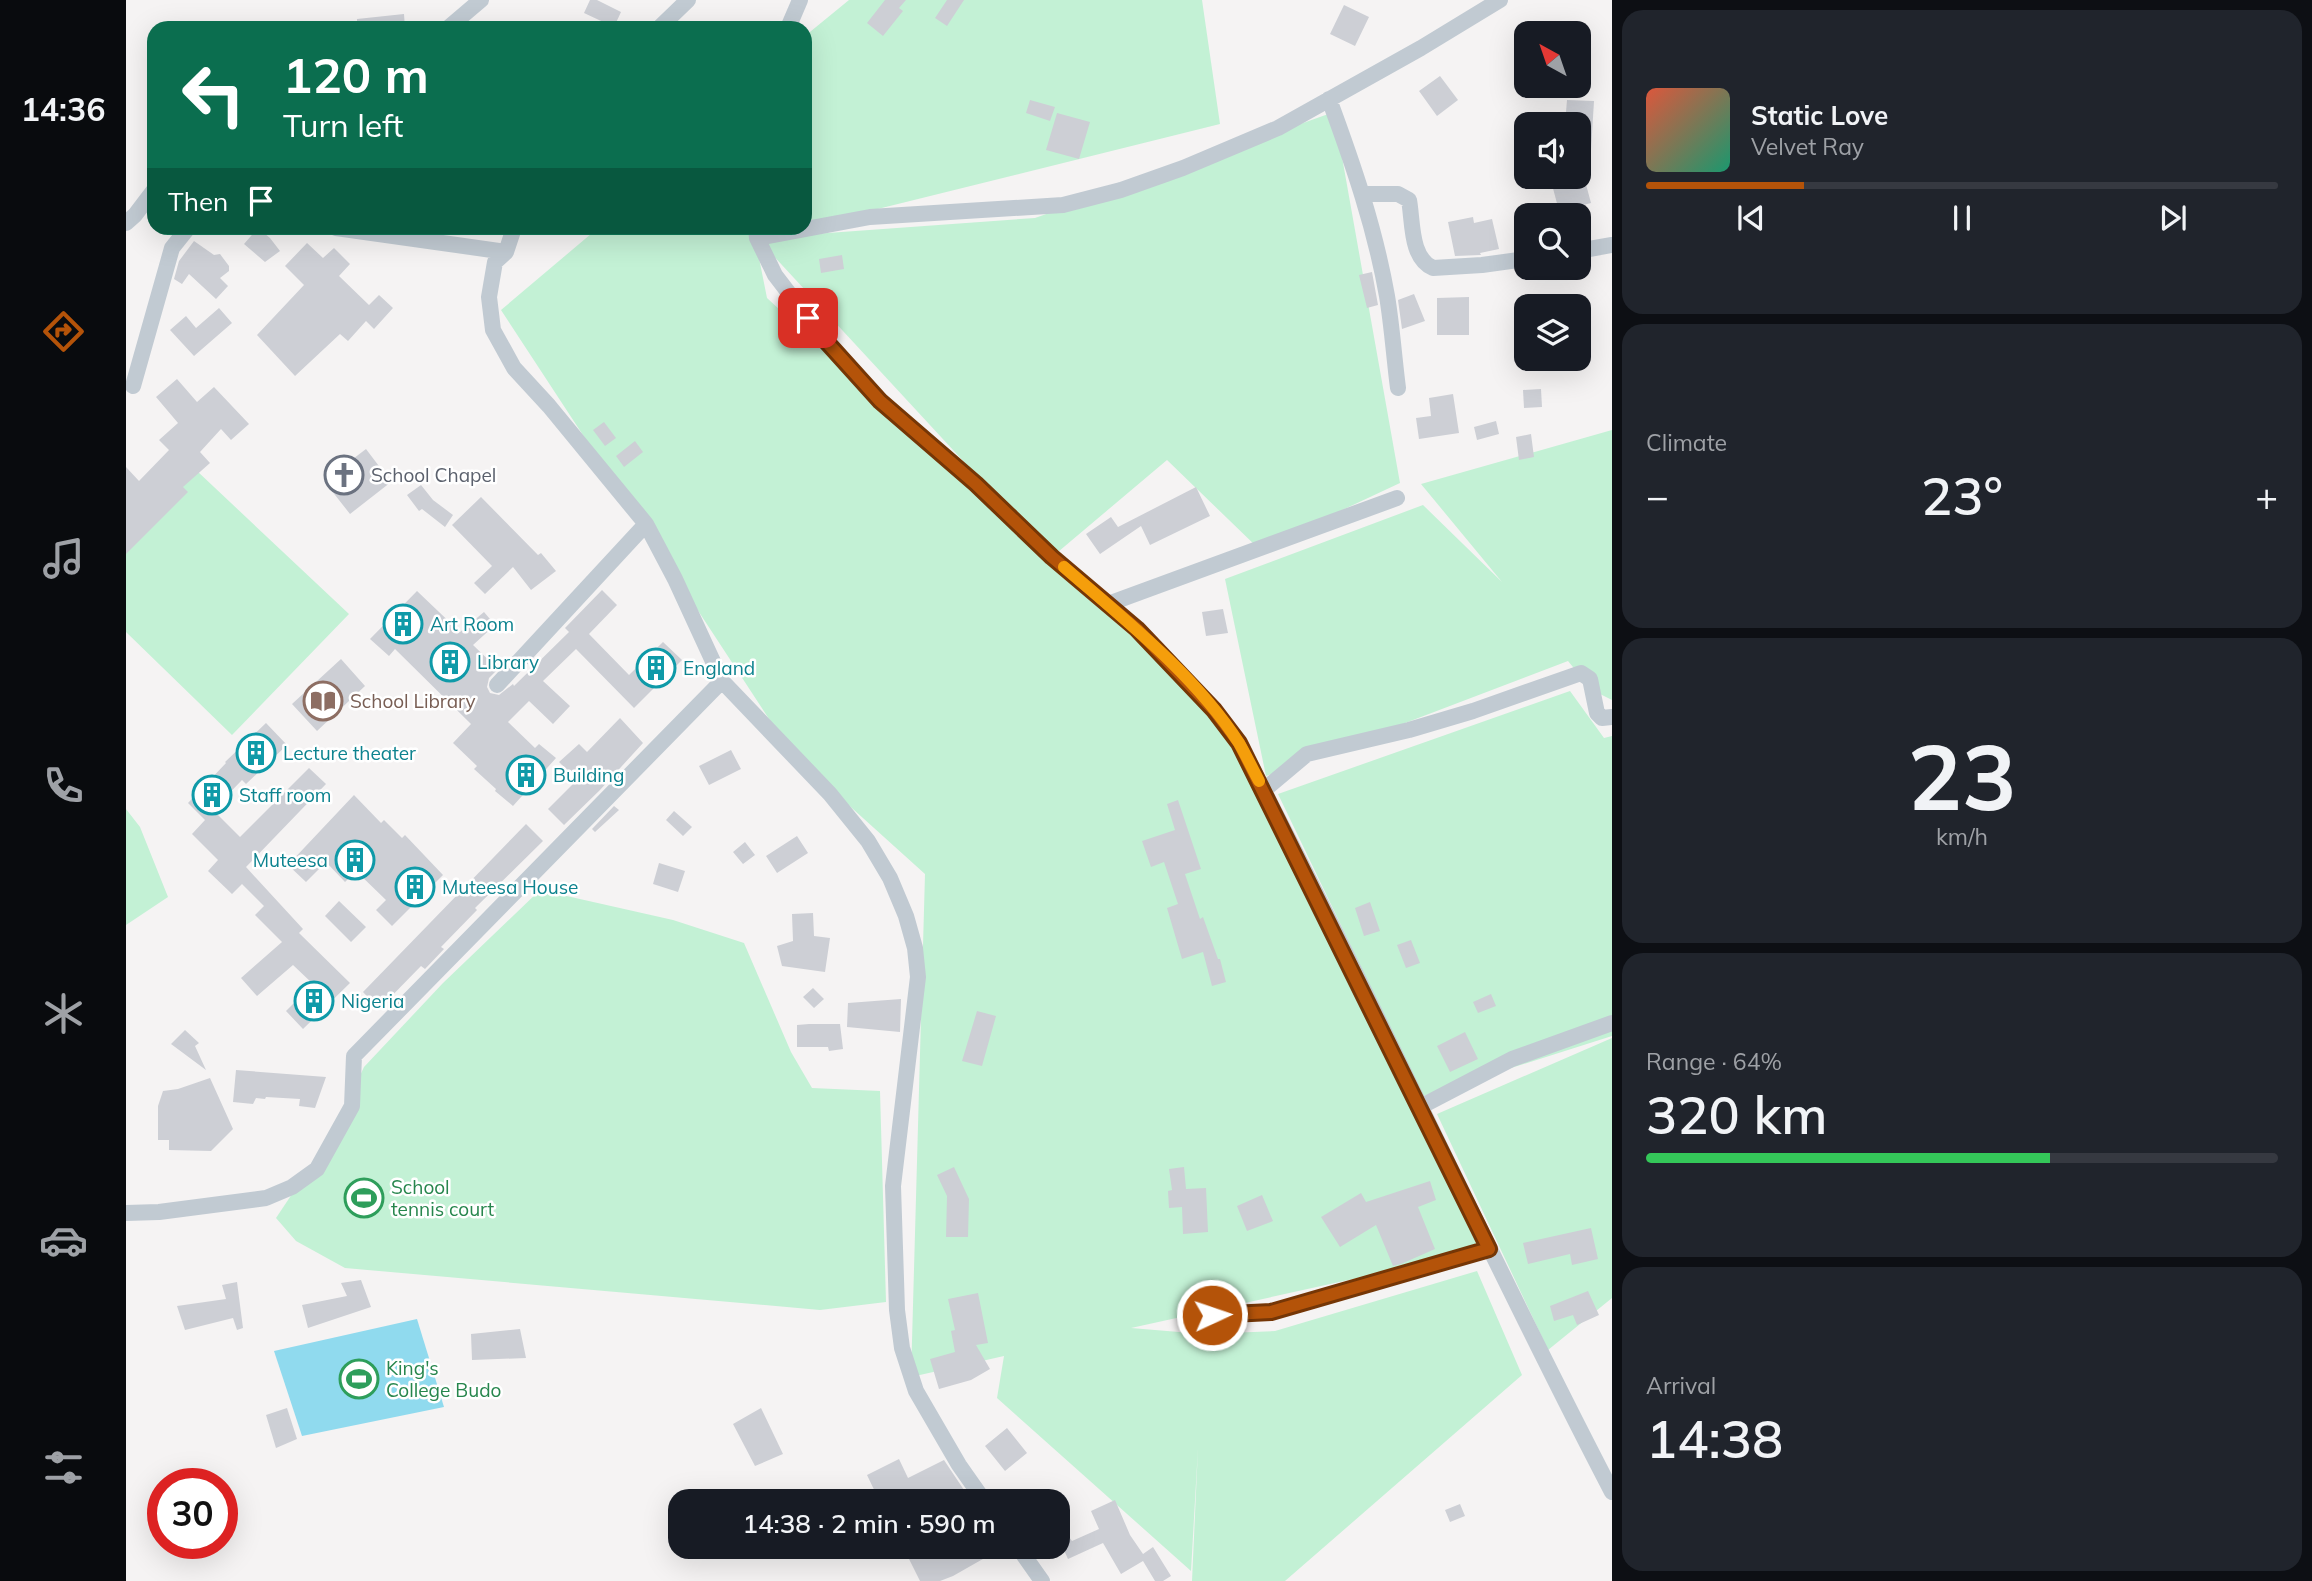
<!DOCTYPE html>
<html lang="en">
<head>
<meta charset="utf-8">
<style>
  body { margin:0; font-family:Mulish,sans-serif; background:#20242c; color:#f1f3f6; height:100vh; display:flex; flex-direction:column; font-size:26px; white-space:nowrap }
  * { box-sizing:border-box; margin:0 }
  p { font-size:23px; color:#9ea1a6 }
  .icon { flex:none; width:38px; height:38px; fill:none; stroke:currentColor; stroke-width:2; stroke-linecap:round; stroke-linejoin:round }
  .map { position:relative; flex:1; overflow:hidden }
  .side { display:flex; flex-direction:column; gap:10px; padding:10px; background:#0d0f14; width:700px }
  .side>* { flex:none }
  .guide { position:absolute; left:21px; top:21px; width:665px; height:214px; border-radius:21px; box-shadow:0 7px 28px #0002; background:#0b6e4f; color:#fff; overflow:hidden }
  .needle { width:46px; rotate:320deg }
  .tools { position:absolute; left:1388px; top:21px; display:grid; gap:14px }
  .tools a { display:grid; place-items:center; width:77px; height:77px; border-radius:14px; background:#171b24; box-shadow:0 7px 28px #0002; font-size:35px }
  .speed { position:absolute; left:21px; top:1468px; display:flex; gap:14px; font-size:35px; font-weight:700; text-align:center }
  .speed>* { display:grid; place-content:center; width:91px; height:91px; border-radius:50%; background:#171b24; box-shadow:0 7px 28px #0002; line-height:1 }
  .speed .limit { border:10px solid #d22; background:#fff; color:#111 }
  .pin { position:absolute; display:grid; place-items:center; width:60px; height:60px; color:#fff; margin:-30px; border-radius:14px; box-shadow:0 4px 10px #0006 }
  .me { position:absolute; width:77px; margin:-38px; rotate:87deg; stroke-linejoin:round; filter:drop-shadow(0 0 5px #0008) }
  .turn { display:flex; align-items:center; gap:24px; height:147px; padding:0 21px; font-size:32px }
  .turn .icon { width:91px; height:91px; stroke-width:2.5 }
  .turn b { display:block; font-size:49px; line-height:60px }
  .then { display:flex; align-items:center; height:66px; padding:0 21px; background:#0003; gap:14px; font-size:26px }
  .big { font-size:52px; font-weight:600; line-height:1.1 }
  .side .tile { flex:1; display:flex; flex-direction:column; justify-content:center; gap:10px; min-width:0; padding:0 24px; border-radius:21px; background:#20242c }
  .side .dial { align-items:center; gap:0 }
  .dial b { font-size:91px; line-height:1 }
  .song { display:flex; align-items:center; gap:21px }
  .cover { width:84px; height:84px; border-radius:10px; background:linear-gradient(135deg,hsl(10 70% 55%),hsl(160 70% 35%)) }
  .played { height:7px; border-radius:4px; background:linear-gradient(90deg,#b45309 25%,#363941 25%) }
  .keys { display:flex; justify-content:space-around; direction:ltr }
  .heat { display:flex; justify-content:space-between; align-items:center; font-size:38px; direction:ltr }
  .charge { height:10px; border-radius:5px; background:linear-gradient(90deg,#34c759 64%,#363941 0) }
  .trip { position:absolute; left:542px; top:1489px; width:402px; height:70px; border-radius:21px; background:#171b24; box-shadow:0 7px 28px #0002; font-weight:600; line-height:70px; text-align:center }
  main { display:flex; flex:1; min-height:0 }
  .tabs { display:flex; flex-direction:column; width:126px; justify-content:space-around; align-items:center; background:#090b0e; color:#9ea1a6 }
  .tabs .icon { width:49px; height:49px }
  .tabs .active { color:#b45309 }
  .tabs b { font-size:32px; color:#f1f3f6 }
  .map>svg:first-child { display:block }
  .green { fill:#c3f1d5 }
  .water { fill:#90daee }
  .building { fill:#cdcfd5 }
  .lines { fill:none; stroke-linecap:round; stroke-linejoin:round }
  .minor { stroke:#c1cad2; stroke-width:16 }
  .route-casing { stroke:#753606; stroke-width:18 }
  .route { stroke:#b45309; stroke-width:12 }
  .slow { stroke:#f59e0b; stroke-width:12 }
  .labels { text-anchor:middle; stroke-width:5; stroke-linejoin:round; paint-order:stroke }
  .worship-label { font-size:19px; fill:#5b616d; stroke:#fff; text-anchor:start }
  .culture-label { font-size:19px; fill:#0d838f; stroke:#fff; text-anchor:start }
  .education-label { font-size:19px; fill:#785e54; stroke:#fff; text-anchor:start }
  .leisure-label { font-size:19px; fill:#27864d; stroke:#fff; text-anchor:start }
</style>
</head>
<body>
<main>
<nav class="tabs">
<b>14:36</b>
<svg class="icon active" aria-label="directions" viewBox="0 0 24 24"><path d="M12 3l9 9-9 9-9-9zM9 14v-3h6M13 9l2 2-2 2"/></svg>
<svg class="icon" aria-label="music" viewBox="0 0 24 24"><path d="M9 18V5l10-2v13"/><circle cx="6" cy="18" r="3"/><circle cx="16" cy="16" r="3"/></svg>
<svg class="icon" aria-label="phone" viewBox="0 0 24 24"><path d="M5 4h4l2 5-3 2q2 4 5 5l2-3 5 2v4C11 20 4 13 5 4z"/></svg>
<svg class="icon" aria-label="climate" viewBox="0 0 24 24"><path d="M12 3v18M4 7l16 10M4 17L20 7"/></svg>
<svg class="icon" aria-label="car" viewBox="0 0 24 24"><path d="M5 17H2v-5l4-1 3-4h7l3 4 3 1v5h-3M9 17h6M6 11h13"/><circle cx="7" cy="17" r="2"/><circle cx="17" cy="17" r="2"/></svg>
<svg class="icon" aria-label="filters" viewBox="0 0 24 24"><path d="M4 7h16M4 17h16"/><circle cx="9" cy="7" r="2"/><circle cx="15" cy="17" r="2"/></svg>
</nav>
<div class="map">
<svg width="1486" height="1581" viewBox="0 0 1486 1581">
  <rect width="100%" height="100%" fill="#f5f3f3"/>
  <path class="green" d="M723,0H1076L1094,124L679,227V36Z
    M1208,112L1274,483L1133,549L1041,460L926,557L631,238L909,218Z
    M472,228H627L641,298L1088,710L1363,1249L1005,1328L1077,1334L1149,1331L1351,1271L1396,1375L1159,1581H1066L1072,1448L1065,1571L871,1398L878,1356L785,1377L799,874L666,754L375,310Z
    M1486,430V700L1466,690L1442,661L1140,776L1099,579L1297,505L1376,582L1295,484Z
    M71,471L223,614L106,735L0,632V545Z
    M1444,691L1478,738L1486,736V1036L1297,1096L1152,794Z
    M0,809L14,827L42,897L0,925Z
    M414,890L547,920L618,943L665,1052L686,1088L754,1091L760,1302L694,1310L219,1268L170,1241L150,1218L210,1128L238,1067L317,983Z
    M1486,1038V1298L1422,1350L1311,1114Z"/>
  <path class="water" d="M291,1319L318,1407L176,1436L148,1351Z"/>
  <path class="building" d="M464,0H471L495,12L488,27L458,13Z
    M759,0H780L773,8L777,11L757,36L741,23Z
    M821,0H838L821,26L809,18Z
    M1218,5L1243,17L1229,46L1204,34Z
    M278,14L279,28H231V19Z
    M1314,76L1332,100L1311,116L1293,91Z
    M904,100L929,107L924,121L900,113Z
    M1441,100L1468,101L1465,150L1452,149V124H1439Z
    M931,113L964,122L953,159L920,150Z
    M1424,177H1458L1465,203L1433,211Z
    M1347,217L1348,223L1366,219L1373,249L1354,253L1355,255L1329,256L1322,222Z
    M132,228L144,238L154,251L139,262L118,244Z
    M68,241L88,255L94,254L103,266V271L94,278L102,286L90,299L63,274L56,284L48,279L53,261Z
    M181,243L197,258L208,248L224,264L213,276L243,305L253,295L267,308L248,329L240,321L222,341L214,334L169,376L131,335L178,285L159,266Z
    M716,255L718,269L695,273L693,259Z
    M1246,272L1252,305L1241,308L1233,275Z
    M1288,294L1299,321L1276,329L1272,300Z
    M1343,297V335H1311V298Z
    M93,308L106,323L68,356L44,330L60,316L70,328Z
    M51,379L71,402L88,387L123,424L105,440L95,429L74,452L84,463L57,487L62,492L0,554V467L13,481L43,450L33,440L52,423L30,397Z
    M1415,389L1416,407L1398,408L1397,390Z
    M1327,394L1333,433L1293,439L1290,418L1305,416L1303,398Z
    M1370,421L1373,434L1351,440L1348,427Z
    M478,422L490,438L479,446L467,430Z
    M1405,434L1408,457L1393,460L1390,437Z
    M509,441L517,452L498,467L490,456Z
    M240,449L265,482L224,514L198,481Z
    M295,485L307,500L327,515L319,527L296,509L293,511L281,495Z
    M1070,487L1084,516L1024,545L1015,526L974,554L960,534L985,517L992,527Z
    M355,497L412,555L415,553L430,571L405,590L387,567L359,594L348,583L366,566L326,525Z
    M476,590L491,605L463,634L503,675L537,642L556,660L508,708L450,649L417,681L444,706L427,724L403,701L382,722L409,748L413,744L430,758L387,806L369,791L370,789L348,769L351,766L327,743L345,724L269,649L263,656L244,639L291,591L334,632L358,612L369,625L347,645L372,669L363,678L361,687L364,693L373,695L387,684L388,686L443,632L439,628Z
    M1097,609L1102,633L1080,636L1076,612Z
    M215,659L239,686L191,731L166,704Z
    M494,718L517,743L474,790L438,825L422,809L451,780L433,762L453,744L461,752Z
    M140,723L161,745L120,784L116,780L87,810L114,837L183,768L200,784L120,867L177,929L173,933L224,983L177,1029L160,1011L187,984L167,965L131,996L115,978L156,942L129,915L138,906L116,884L106,894L82,871L92,860L66,834L79,820L62,803L100,763L99,762Z
    M605,750L615,769L583,785L573,766Z
    M228,795L255,823L258,820L276,838L279,835L317,875L266,926L250,910L260,900L230,871L219,882L200,862L180,882L162,865Z
    M1052,800L1075,869L1059,874L1074,919L1077,917L1092,959H1094L1100,982L1086,986L1077,952L1056,959L1041,908L1052,904L1038,862L1025,867L1016,841L1049,830L1041,804Z
    M488,806L493,810L469,832L466,829Z
    M548,811L566,827L557,836L540,820Z
    M400,824L417,841L349,908L351,910L315,947L318,949L299,969L295,966L253,1009L237,992Z
    M671,836L682,853L651,873L640,856Z
    M619,842L629,855L617,864L607,852Z
    M533,863L559,871L552,892L527,884Z
    M213,901L240,927L225,942L199,916Z
    M1244,902L1254,931L1238,936L1229,908Z
    M687,913L688,936L704,938L699,972L656,966L651,946L667,941L666,914Z
    M1285,940L1294,963L1280,968L1271,945Z
    M687,988L698,999L688,1008L677,997Z
    M1365,994L1370,1006L1352,1013L1347,1002Z
    M775,999L774,1032L721,1027L722,1003Z
    M851,1011L870,1016L856,1066L836,1061Z
    M683,1024H714L717,1049L703,1051L702,1047H671V1025Z
    M59,1030L73,1043L69,1046L80,1070L45,1044Z
    M1339,1032L1352,1059L1324,1072L1311,1046Z
    M110,1070L200,1077L189,1108L173,1106L174,1099L140,1097L139,1099L130,1098L127,1104L107,1102Z
    M84,1078L107,1129L85,1151L43,1150V1140H32V1106L37,1091L52,1089Z
    M828,1167L843,1199L842,1237H820L821,1196L811,1175Z
    M1058,1167L1060,1189L1080,1188L1082,1232L1057,1234L1056,1207L1043,1208L1042,1191L1046,1190L1043,1169Z
    M1304,1181L1310,1200L1292,1207L1309,1249L1275,1264L1267,1266L1250,1225L1214,1247L1195,1217L1235,1193L1240,1202Z
    M1136,1195L1147,1221L1121,1231L1111,1206Z
    M1465,1228L1472,1259L1446,1265L1444,1254L1402,1264L1397,1243Z
    M235,1280L245,1307L182,1328L176,1305L221,1296L215,1283Z
    M111,1282L117,1328L111,1330L107,1318L59,1330L51,1306L100,1299L96,1285Z
    M1462,1291L1473,1315L1451,1325L1447,1315L1428,1321L1424,1306Z
    M852,1293L862,1343L850,1345L864,1369L845,1380L813,1389L804,1359L829,1352L825,1331L829,1330L822,1299Z
    M394,1329L400,1358L346,1360L345,1334Z
    M161,1408L171,1439L150,1448L140,1415Z
    M635,1408L657,1454L629,1466L607,1424Z
    M881,1428L901,1453L879,1471L859,1446Z
    M773,1459L782,1478L818,1460L846,1502H754L741,1475Z
    M989,1500L1004,1535L1017,1554L1027,1547L1045,1576L1037,1581H1029L1017,1561L995,1574L977,1543L942,1559L933,1539V1523L946,1541L973,1529L965,1511Z
    M1334,1504L1339,1516L1324,1522L1319,1510Z
    M777,1547H878L827,1576L814,1581H794Z"/>
  <g class="lines">
    <path class="minor" d="M322,28L355,0
      M533,28L562,0
      M662,28L674,0
      M1203,99C1227,164 1249,228 1261,296C1266,326 1268,357 1272,388
      M1237,194H1272L1283,200C1287,222 1284,258 1307,268L1356,265L1400,259
      M0,223L9,215L28,190
      M210,228L380,252
      M388,228L380,252L369,262L363,297L367,330L388,368L423,406L520,524L549,579L596,681L704,794L742,841L764,878L780,916L789,948L792,977L767,1186L771,1310L776,1348L790,1391L833,1465L859,1502
      M630,228L631,238L649,275L698,339L754,401L850,484L926,557L1011,629L1088,710L1113,743C1243,990 1357,1245 1486,1492
      M631,238L744,217L937,205L995,190L1057,168L1152,128L1295,48L1374,0
      M1452,251L1486,245
      M7,386L46,248L62,228
      M982,604L1271,498
      M371,685L520,524
      M1138,790L1181,754L1283,730L1347,711L1455,673L1464,679L1471,713L1476,718L1486,717
      M1294,1107L1386,1059L1486,1023
      M0,1213L33,1212L140,1198L166,1187L191,1169L226,1106L228,1056L596,681
      M1086,1315L1145,1312L1363,1249
      M892,1547L916,1581"/>
  </g>
  <g class="lines">
    <defs>
      <path id="route" d="M682,318L698,339L754,401L850,484L926,557L1011,629L1088,710L1113,743L1363,1249L1145,1312L1086,1315"/>
    </defs>
    <use href="#route" class="route-casing"/>
    <use href="#route" class="route"/>
    <path class="slow" d="M938,567C999,620 1068,674 1113,743C1120,755 1126,768 1133,781"/>
  </g>
  <defs>
    <symbol id="church-ring" viewBox="-11 -11 22 22"><circle r="9.5" fill="#fff" stroke="#6b7280" stroke-width="1.5"/><path d="M-1.2-6h2.4v3.5h3.3v2.4h-3.3V6h-2.4V-.1h-3.3v-2.4h3.3Z" fill="#6b7280"/></symbol>
    <symbol id="building-ring" viewBox="-11 -11 22 22"><circle r="9.5" fill="#fff" stroke="#0f9aa8" stroke-width="1.5"/><path d="M-4-6H4V6H1V3H-1V6H-4ZM-2.5-4.3h1.7v1.8h-1.7ZM.8-4.3h1.7v1.8H.8ZM-2.5-1h1.7V.8h-1.7ZM.8-1h1.7V.8H.8Z" fill="#0f9aa8"/></symbol>
    <symbol id="library-ring" viewBox="-11 -11 22 22"><circle r="9.5" fill="#fff" stroke="#8d6e63" stroke-width="1.5"/><path d="M-6-4Q-3-5.5-.7-3.5V5Q-3 3-6 4ZM6-4Q3-5.5 .7-3.5V5Q3 3 6 4Z" fill="#8d6e63"/></symbol>
    <symbol id="stadium-ring" viewBox="-11 -11 22 22"><circle r="9.5" fill="#fff" stroke="#2e9e5b" stroke-width="1.5"/><path d="M0-5a6.5 5 0 1 0 0 10a6.5 5 0 1 0 0-10ZM-3.5-1.8h7v3.6h-7Z" fill="#2e9e5b"/></symbol>
  </defs>
  <g fill-rule="evenodd">
    <use href="#church-ring" x="196" y="453" width="44" height="44"/>
    <use href="#building-ring" x="255" y="602" width="44" height="44"/>
    <use href="#building-ring" x="302" y="640" width="44" height="44"/>
    <use href="#building-ring" x="508" y="646" width="44" height="44"/>
    <use href="#library-ring" x="175" y="679" width="44" height="44"/>
    <use href="#building-ring" x="108" y="731" width="44" height="44"/>
    <use href="#building-ring" x="378" y="753" width="44" height="44"/>
    <use href="#building-ring" x="64" y="773" width="44" height="44"/>
    <use href="#building-ring" x="207" y="838" width="44" height="44"/>
    <use href="#building-ring" x="267" y="865" width="44" height="44"/>
    <use href="#building-ring" x="166" y="979" width="44" height="44"/>
    <use href="#stadium-ring" x="216" y="1176" width="44" height="44"/>
    <use href="#stadium-ring" x="211" y="1357" width="44" height="44"/>
  </g>
  <g class="labels">
    <g class="worship-label">
      <text x="245" y="482">School Chapel</text>
    </g>
    <g class="culture-label">
      <text x="304" y="631">Art Room</text>
      <text x="351" y="669">Library</text>
      <text x="557" y="675">England</text>
      <text x="157" y="760">Lecture theater</text>
      <text x="427" y="782">Building</text>
      <text x="113" y="802">Staff room</text>
      <text x="202" y="867" text-anchor="end">Muteesa</text>
      <text x="316" y="894">Muteesa House</text>
      <text x="215" y="1008">Nigeria</text>
    </g>
    <g class="education-label">
      <text x="224" y="708">School Library</text>
    </g>
    <g class="leisure-label">
      <text x="265" y="1194">School<tspan x="265" dy="22">tennis court</tspan></text>
      <text x="260" y="1375">King's<tspan x="260" dy="22">College Budo</tspan></text>
    </g>
  </g>
</svg>
<div class="tools">
<a><svg class="needle" viewBox="-14 -14 28 28"><path d="M0-13l5 13h-10z" fill="#e53935"/><path d="M0 13l5-13h-10z" fill="#9ea1a6"/></svg></a>
<a><svg class="icon" aria-label="sound" viewBox="0 0 24 24"><path d="M4 9h4l5-4v14l-5-4H4zM17 9q2 3 0 6"/></svg></a>
<a><svg class="icon" aria-label="search" viewBox="0 0 24 24"><circle cx="10" cy="10" r="6"/><path d="M15 15l6 6"/></svg></a>
<a><svg class="icon" aria-label="layers" viewBox="0 0 24 24"><path d="M12 4l9 5-9 5-9-5zM3 14l9 5 9-5"/></svg></a>
</div>
<div class="speed"><div class="limit">30</div></div>
<div class="pin" style="left:682px;top:318px;background:#d93025"><svg class="icon" aria-label="arrive" viewBox="0 0 24 24"><path d="M6 21V4h12l-3 4 3 4H6"/></svg></div>
<svg class="me" style="left:1086px;top:1315px" viewBox="-20 -20 40 40"><circle r="17" fill="#b45309" stroke="#fff" stroke-width="3"/><path d="M0-11L8 9 0 5-8 9z" fill="#fff"/></svg>
<div class="trip">14:38 · 2 min · 590 m</div>
<div class="guide">
<div class="turn"><svg class="icon" aria-label="left" viewBox="0 0 24 24"><path d="M17 20v-9H6M10 6l-5 5 5 5"/></svg><div><b>120 m</b>Turn left</div></div>
<div class="then">Then<svg class="icon" aria-label="arrive" viewBox="0 0 24 24"><path d="M6 21V4h12l-3 4 3 4H6"/></svg></div>
</div>
</div>
<section class="side">
<div class="tile">
<div class="song"><i class="cover"></i><div><b>Static Love</b><p>Velvet Ray</p></div></div>
<div class="played"></div>
<div class="keys"><svg class="icon" aria-label="previous" viewBox="0 0 24 24"><path d="M18 5L8 12l10 7zM5 5v14"/></svg><svg class="icon" aria-label="pause" viewBox="0 0 24 24"><path d="M8 5v14M16 5v14"/></svg><svg class="icon" aria-label="next" viewBox="0 0 24 24"><path d="M6 5l10 7-10 7zM19 5v14"/></svg></div>
</div>
<div class="tile"><p>Climate</p>
<div class="heat"><a>−</a><b class="big">23°</b><a>+</a></div>
</div>
<div class="tile dial"><b>23</b><p>km/h</p></div>
<div class="tile"><p>Range · 64%</p><b class="big">320 km</b><div class="charge"></div></div>
<div class="tile"><p>Arrival</p><b class="big">14:38</b></div>
</section>
</main>
</body>
</html>
